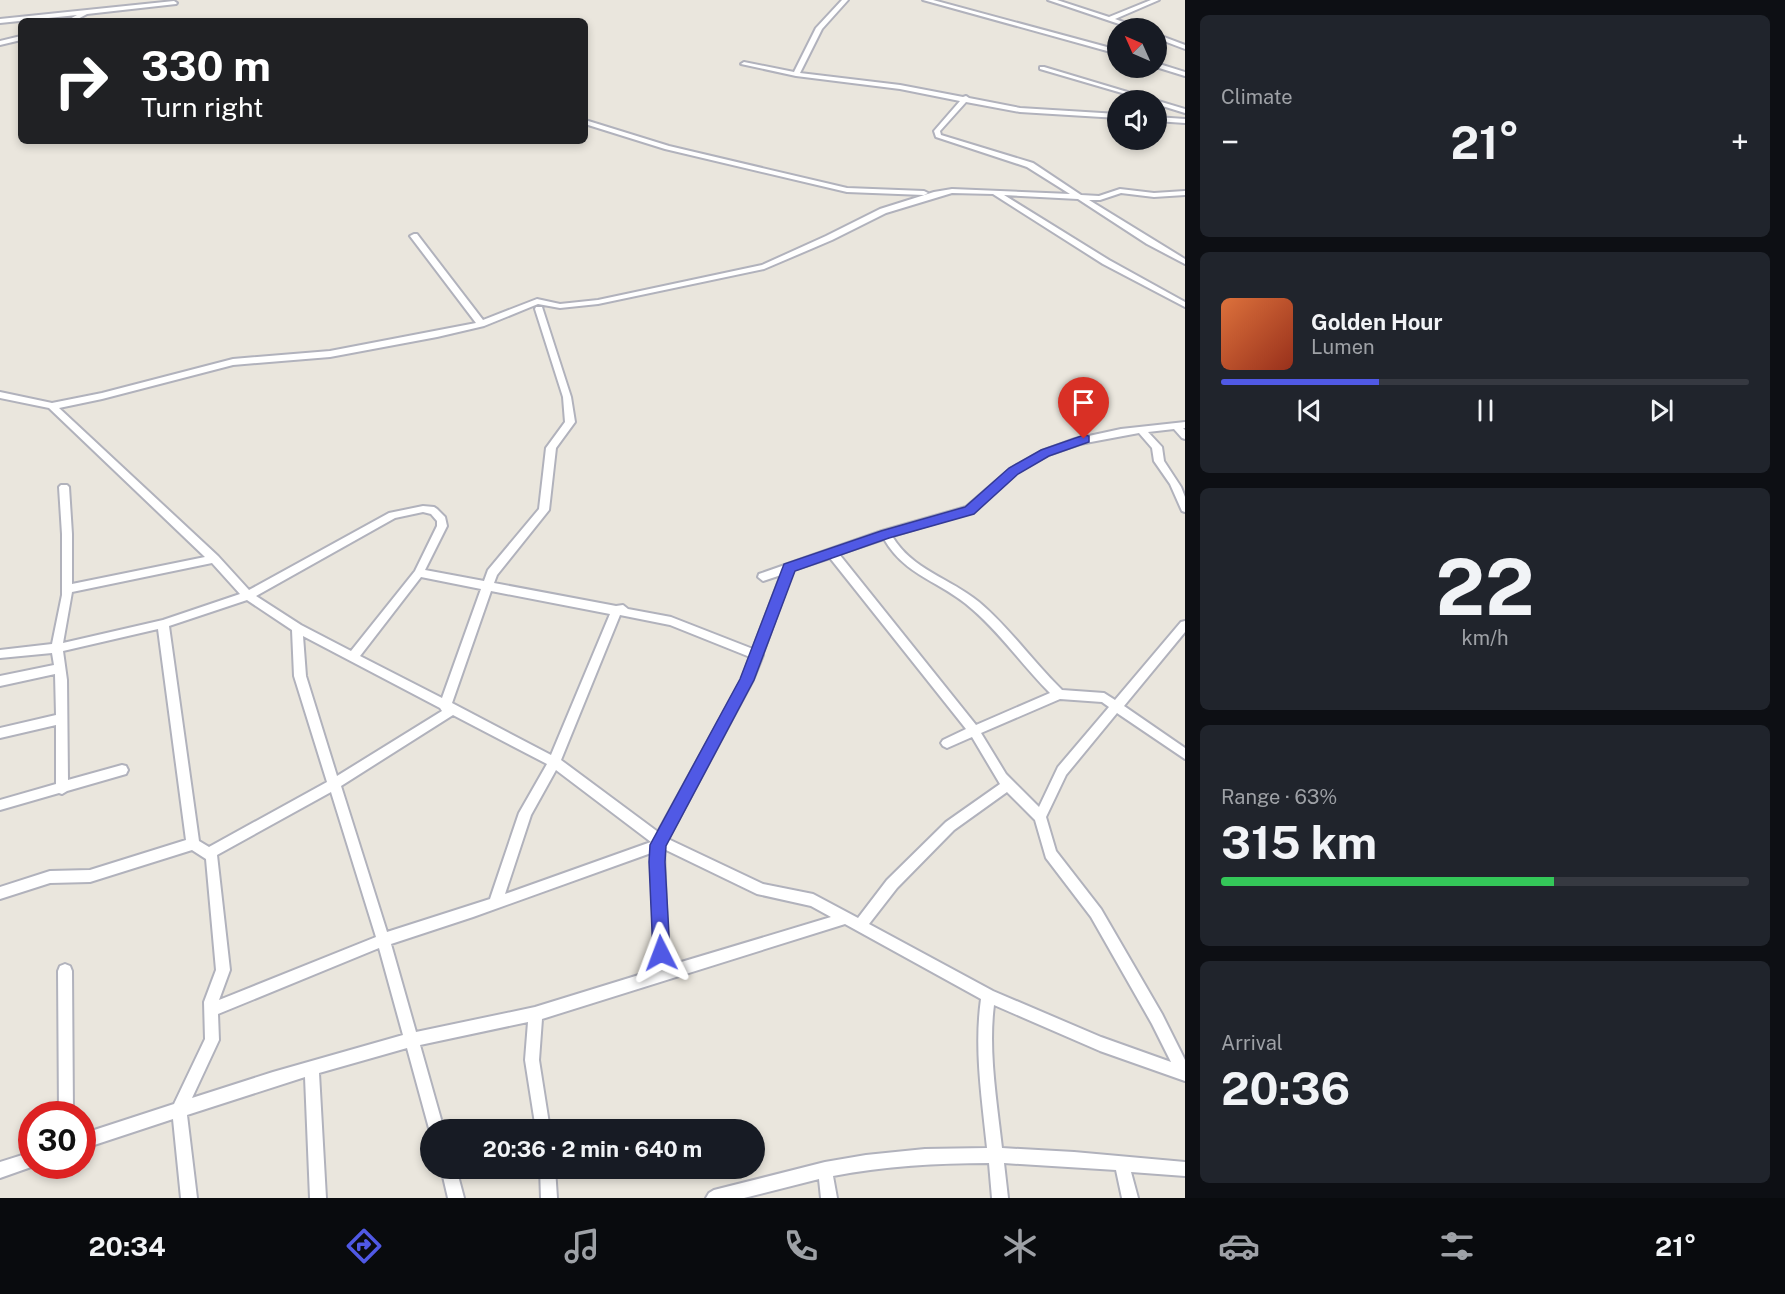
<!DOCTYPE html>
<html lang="en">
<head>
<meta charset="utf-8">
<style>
  body { margin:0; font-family:"Public Sans",sans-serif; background:#20242c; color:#f1f3f6; height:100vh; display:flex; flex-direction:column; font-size:22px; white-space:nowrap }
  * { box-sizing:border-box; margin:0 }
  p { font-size:20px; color:#9ea1a6 }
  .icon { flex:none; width:33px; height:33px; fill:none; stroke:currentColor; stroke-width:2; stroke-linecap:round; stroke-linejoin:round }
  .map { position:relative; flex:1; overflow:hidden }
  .drawer { display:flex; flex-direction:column; gap:15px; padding:15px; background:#0d0f14; width:600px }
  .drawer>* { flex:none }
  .top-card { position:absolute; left:18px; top:18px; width:570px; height:126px; border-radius:9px; box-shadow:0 3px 9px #0003; background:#202124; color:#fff; overflow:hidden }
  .needle { width:39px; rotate:315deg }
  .controls { position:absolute; left:1107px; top:18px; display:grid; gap:12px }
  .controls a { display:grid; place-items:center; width:60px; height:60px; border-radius:50%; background:#171b24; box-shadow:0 3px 9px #0003; font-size:30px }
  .speed { position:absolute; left:18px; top:1101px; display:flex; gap:12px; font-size:30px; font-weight:700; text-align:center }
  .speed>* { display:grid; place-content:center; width:78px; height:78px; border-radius:50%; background:#171b24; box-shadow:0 3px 9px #0003; line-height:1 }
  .speed .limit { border:9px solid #d22; background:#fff; color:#111 }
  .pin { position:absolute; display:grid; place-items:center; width:51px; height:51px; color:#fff; margin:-62px -26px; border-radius:50% 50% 50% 0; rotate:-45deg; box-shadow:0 0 6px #0007 }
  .pin .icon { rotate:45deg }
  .me { position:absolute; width:66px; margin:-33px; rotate:357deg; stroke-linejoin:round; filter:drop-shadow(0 0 4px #0008) }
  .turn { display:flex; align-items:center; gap:21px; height:126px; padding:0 24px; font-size:27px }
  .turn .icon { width:78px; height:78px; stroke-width:2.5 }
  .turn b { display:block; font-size:42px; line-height:51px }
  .big { font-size:45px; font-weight:700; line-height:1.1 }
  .drawer .card { flex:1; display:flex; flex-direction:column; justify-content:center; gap:9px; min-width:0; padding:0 21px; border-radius:9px; background:#20242c }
  .drawer .dial { align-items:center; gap:0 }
  .dial b { font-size:78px; line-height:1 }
  .song { display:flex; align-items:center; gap:18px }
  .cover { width:72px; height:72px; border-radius:9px; background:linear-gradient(135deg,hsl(20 70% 55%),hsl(10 70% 35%)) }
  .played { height:6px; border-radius:3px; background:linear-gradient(90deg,#5059e5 30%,#363941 30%) }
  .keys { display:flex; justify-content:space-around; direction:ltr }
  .heat { display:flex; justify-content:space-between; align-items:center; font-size:33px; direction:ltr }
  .charge { height:9px; border-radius:4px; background:linear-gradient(90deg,#34c759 63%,#363941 0) }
  .trip { position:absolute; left:420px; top:1119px; width:345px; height:60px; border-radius:30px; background:#171b24; box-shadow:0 3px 9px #0003; font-weight:700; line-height:60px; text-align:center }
  .tabs { display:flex; height:96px; justify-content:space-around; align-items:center; background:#090b0e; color:#9ea1a6 }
  .tabs .icon { width:42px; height:42px }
  .tabs .on { color:#5059e5 }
  .tabs b { font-size:27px; color:#f1f3f6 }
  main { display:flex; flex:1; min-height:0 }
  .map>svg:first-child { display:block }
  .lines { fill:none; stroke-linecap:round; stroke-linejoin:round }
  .street-casing { stroke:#b1b2bc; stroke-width:4 }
  .street { fill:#fff; fill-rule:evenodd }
  .route { fill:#5059e5; stroke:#343a95; stroke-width:1.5 }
</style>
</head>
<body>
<main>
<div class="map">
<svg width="1185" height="1198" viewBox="0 0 1185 1198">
  <rect width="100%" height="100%" fill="#eae6dd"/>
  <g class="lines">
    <defs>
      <path id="street" d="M842,0H848L822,29L800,73L900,85L963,97L966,96L969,98L1020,108L1118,114V118L1020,112L966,102L940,131L941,135L1033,163L1081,195L1099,196L1120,189L1154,193L1185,191V195L1154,197L1121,193L1100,200H1089L1185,259V264L1147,244L1078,199L1004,195L1109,260L1185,302V307L1103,264L993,194L952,193L886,213L832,240L764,269L598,304L560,308L538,304L484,326L437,337L330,357L233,365L102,399L59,408L218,556L249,590L389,513L423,506L434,507L437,509L445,517L447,526L425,570L484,581L488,570L539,509L546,448L565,422L563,397L535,309L536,307H542L571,397L575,422L556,448L549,510L497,575L494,583L616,606L623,605L628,609L671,617L753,649L781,575L763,581L758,577L759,574L882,531L966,507L1010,469L1042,451L1075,439L1121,429L1185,422V428H1183L1185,430V439L1182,438L1174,429L1148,432L1162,447L1164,461L1181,487L1185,497V512L1182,511L1170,484L1154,461L1152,448L1139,433L1080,444L1048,455L1016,473L972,512L892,536C912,570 950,578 979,602C1010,628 1033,662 1062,690L1104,693L1115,700L1181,622L1185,621V632L1124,706L1185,748V759L1117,713L1066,775L1046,817L1056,851L1101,909L1162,1014L1185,1060V1081L1100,1051L994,1005C988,1051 997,1103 1002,1148L1074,1152L1185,1162V1176L1131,1172L1138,1198H1122L1116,1170L1004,1163L1008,1198H992L989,1163C937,1163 885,1166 833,1176L837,1198H821L819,1179L744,1198H706L709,1193L714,1190L825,1162L866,1155L925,1149L987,1148C982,1099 974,1048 981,999L845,924L542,1019L539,1060L550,1130H536L525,1060L528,1022L420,1045L444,1130H430V1132L407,1048L319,1073L326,1198H310L305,1077L187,1115L197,1198H181L173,1119L82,1149V1134L174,1104L205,1039L204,1002L216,970L206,859L192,850L90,882L50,883L0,899V887L50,871L90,870L186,840L158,629L63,651L67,680L68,780L122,765L126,766L128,770L126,774L67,791L62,794L59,793L0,810V800L56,784V725L0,738V728L56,715L55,674L0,686V676L54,665L52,653L0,658V650L52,644L62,595V534L59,487L61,485H67L69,487L72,534V584L205,557L49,408L0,398V392L52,403L102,393L233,359L330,351L476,323L410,236L414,234H417L483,320L537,299L560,304L598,300L762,265L826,236L880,209L934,192L952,189L1070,194L1027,167L936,137L934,131L960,101L900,89L796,76L741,64L744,62L794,72L816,28ZM423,512L431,514L437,521V526L415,571L351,651L301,625L256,596L395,518ZM884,539C906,577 941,581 972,609C1001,634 1023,666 1050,693L976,725L839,554ZM830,558L966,729L943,740L941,743L943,746L947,748L972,737L1000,784L946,822L887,880L858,918L813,894L763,884L668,839L753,680L763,655V653L793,570ZM212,563L240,594L163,620L63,643L72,592ZM421,577L481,589L442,698L360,656ZM491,591L610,614L551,755L452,703ZM247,600L292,630L294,676L327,782L209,847L199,841L169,626ZM620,615L670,625L750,657L742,679L658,832L561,760ZM303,636L440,708L442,711L337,776L306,676ZM1060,699L1102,702L1109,707L1058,767L1039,807L1006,774L981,733ZM453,715L547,764L519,813L490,899L387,932L341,786ZM556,770L651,842L505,894L531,815ZM331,792L376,937L219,1000L230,970L217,855ZM1007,792L1035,820L1046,858L1091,917L1152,1024L1171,1062L1101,1037L993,991L869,924L897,888L954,830ZM664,849L757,894L811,906L831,917L668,966ZM651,853L655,970L535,1007L416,1032L391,944L473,917ZM379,948L403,1035L273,1072L192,1098L219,1040L218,1014Z
        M923,0H933L1118,50V54Z
        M1048,0H1057L1109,17L1151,0H1159L1115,19L1137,27L1138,28H1131Z
        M174,1L177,3L176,4L87,14L74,21H66L77,15L0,23V19Z
        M1156,34L1185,45V49L1156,38Z
        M21,36V40L0,45V41Z
        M1156,63L1185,72V76L1156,67Z
        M1040,67H1044L1154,100H1146L1040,69Z
        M1154,100L1158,101L1185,109V113L1156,104V100Z
        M1156,117L1185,119V123L1156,121Z
        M585,120L669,146L847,188L924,191L928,193L924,195L847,192L665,149L585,124Z
        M65,964L70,966L72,971L73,1114H59L58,971L60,966Z
        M32,1152V1166H34L0,1178V1162Z
        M441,1168H456L464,1198H448Z
        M540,1168H555L557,1198H541Z"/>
    </defs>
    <use href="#street" class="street-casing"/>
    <use href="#street" class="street"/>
  </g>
  <path class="route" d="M1084,435L1089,436V442L1049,456L1018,474L974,514L889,538L795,571L754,680L666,846L665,862L670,953L667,959L661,961L655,959L653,953L649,862L650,845L740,679L784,564L881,531L965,507L1009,468L1041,450Z"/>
</svg>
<div class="controls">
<a><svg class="needle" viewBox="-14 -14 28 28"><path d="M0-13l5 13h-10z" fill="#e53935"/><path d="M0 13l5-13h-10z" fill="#9ea1a6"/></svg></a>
<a><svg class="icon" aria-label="sound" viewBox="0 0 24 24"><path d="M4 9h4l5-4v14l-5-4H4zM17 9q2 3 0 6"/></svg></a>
</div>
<div class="speed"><div class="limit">30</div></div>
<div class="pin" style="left:1084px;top:439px;background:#d93025"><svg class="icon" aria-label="arrive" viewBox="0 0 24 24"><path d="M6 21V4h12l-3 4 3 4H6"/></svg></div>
<svg class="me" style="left:661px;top:953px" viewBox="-20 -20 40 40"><path d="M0-17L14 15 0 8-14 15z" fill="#5059e5" stroke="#fff" stroke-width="4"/></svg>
<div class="trip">20:36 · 2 min · 640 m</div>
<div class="top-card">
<div class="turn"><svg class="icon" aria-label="right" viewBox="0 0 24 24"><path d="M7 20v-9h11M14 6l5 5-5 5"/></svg><div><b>330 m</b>Turn right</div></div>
</div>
</div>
<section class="drawer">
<div class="card"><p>Climate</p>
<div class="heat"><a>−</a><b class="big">21°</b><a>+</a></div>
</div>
<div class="card">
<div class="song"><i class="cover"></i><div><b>Golden Hour</b><p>Lumen</p></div></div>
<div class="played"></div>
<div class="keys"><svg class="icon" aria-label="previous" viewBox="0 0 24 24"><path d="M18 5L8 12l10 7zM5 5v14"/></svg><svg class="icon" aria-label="pause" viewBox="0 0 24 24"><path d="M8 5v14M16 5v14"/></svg><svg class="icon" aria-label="next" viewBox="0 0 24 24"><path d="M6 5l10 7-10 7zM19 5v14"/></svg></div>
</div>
<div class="card dial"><b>22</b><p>km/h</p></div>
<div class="card"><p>Range · 63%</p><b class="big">315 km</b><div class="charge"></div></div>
<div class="card"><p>Arrival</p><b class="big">20:36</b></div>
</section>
</main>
<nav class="tabs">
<b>20:34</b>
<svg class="icon on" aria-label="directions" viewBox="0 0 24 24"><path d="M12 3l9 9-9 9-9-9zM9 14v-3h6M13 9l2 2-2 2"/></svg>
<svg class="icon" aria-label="music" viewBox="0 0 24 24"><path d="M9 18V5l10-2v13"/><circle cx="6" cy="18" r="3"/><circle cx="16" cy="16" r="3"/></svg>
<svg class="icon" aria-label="phone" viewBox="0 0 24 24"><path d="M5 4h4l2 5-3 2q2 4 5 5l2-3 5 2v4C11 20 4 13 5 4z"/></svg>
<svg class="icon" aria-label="climate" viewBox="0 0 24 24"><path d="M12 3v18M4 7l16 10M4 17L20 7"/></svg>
<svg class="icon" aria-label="car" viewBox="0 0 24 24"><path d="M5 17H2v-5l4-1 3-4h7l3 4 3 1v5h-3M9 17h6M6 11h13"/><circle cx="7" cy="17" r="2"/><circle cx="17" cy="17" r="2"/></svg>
<svg class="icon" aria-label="filters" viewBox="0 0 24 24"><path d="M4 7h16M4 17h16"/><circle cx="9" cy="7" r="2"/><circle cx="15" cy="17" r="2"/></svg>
<b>21°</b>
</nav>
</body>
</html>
